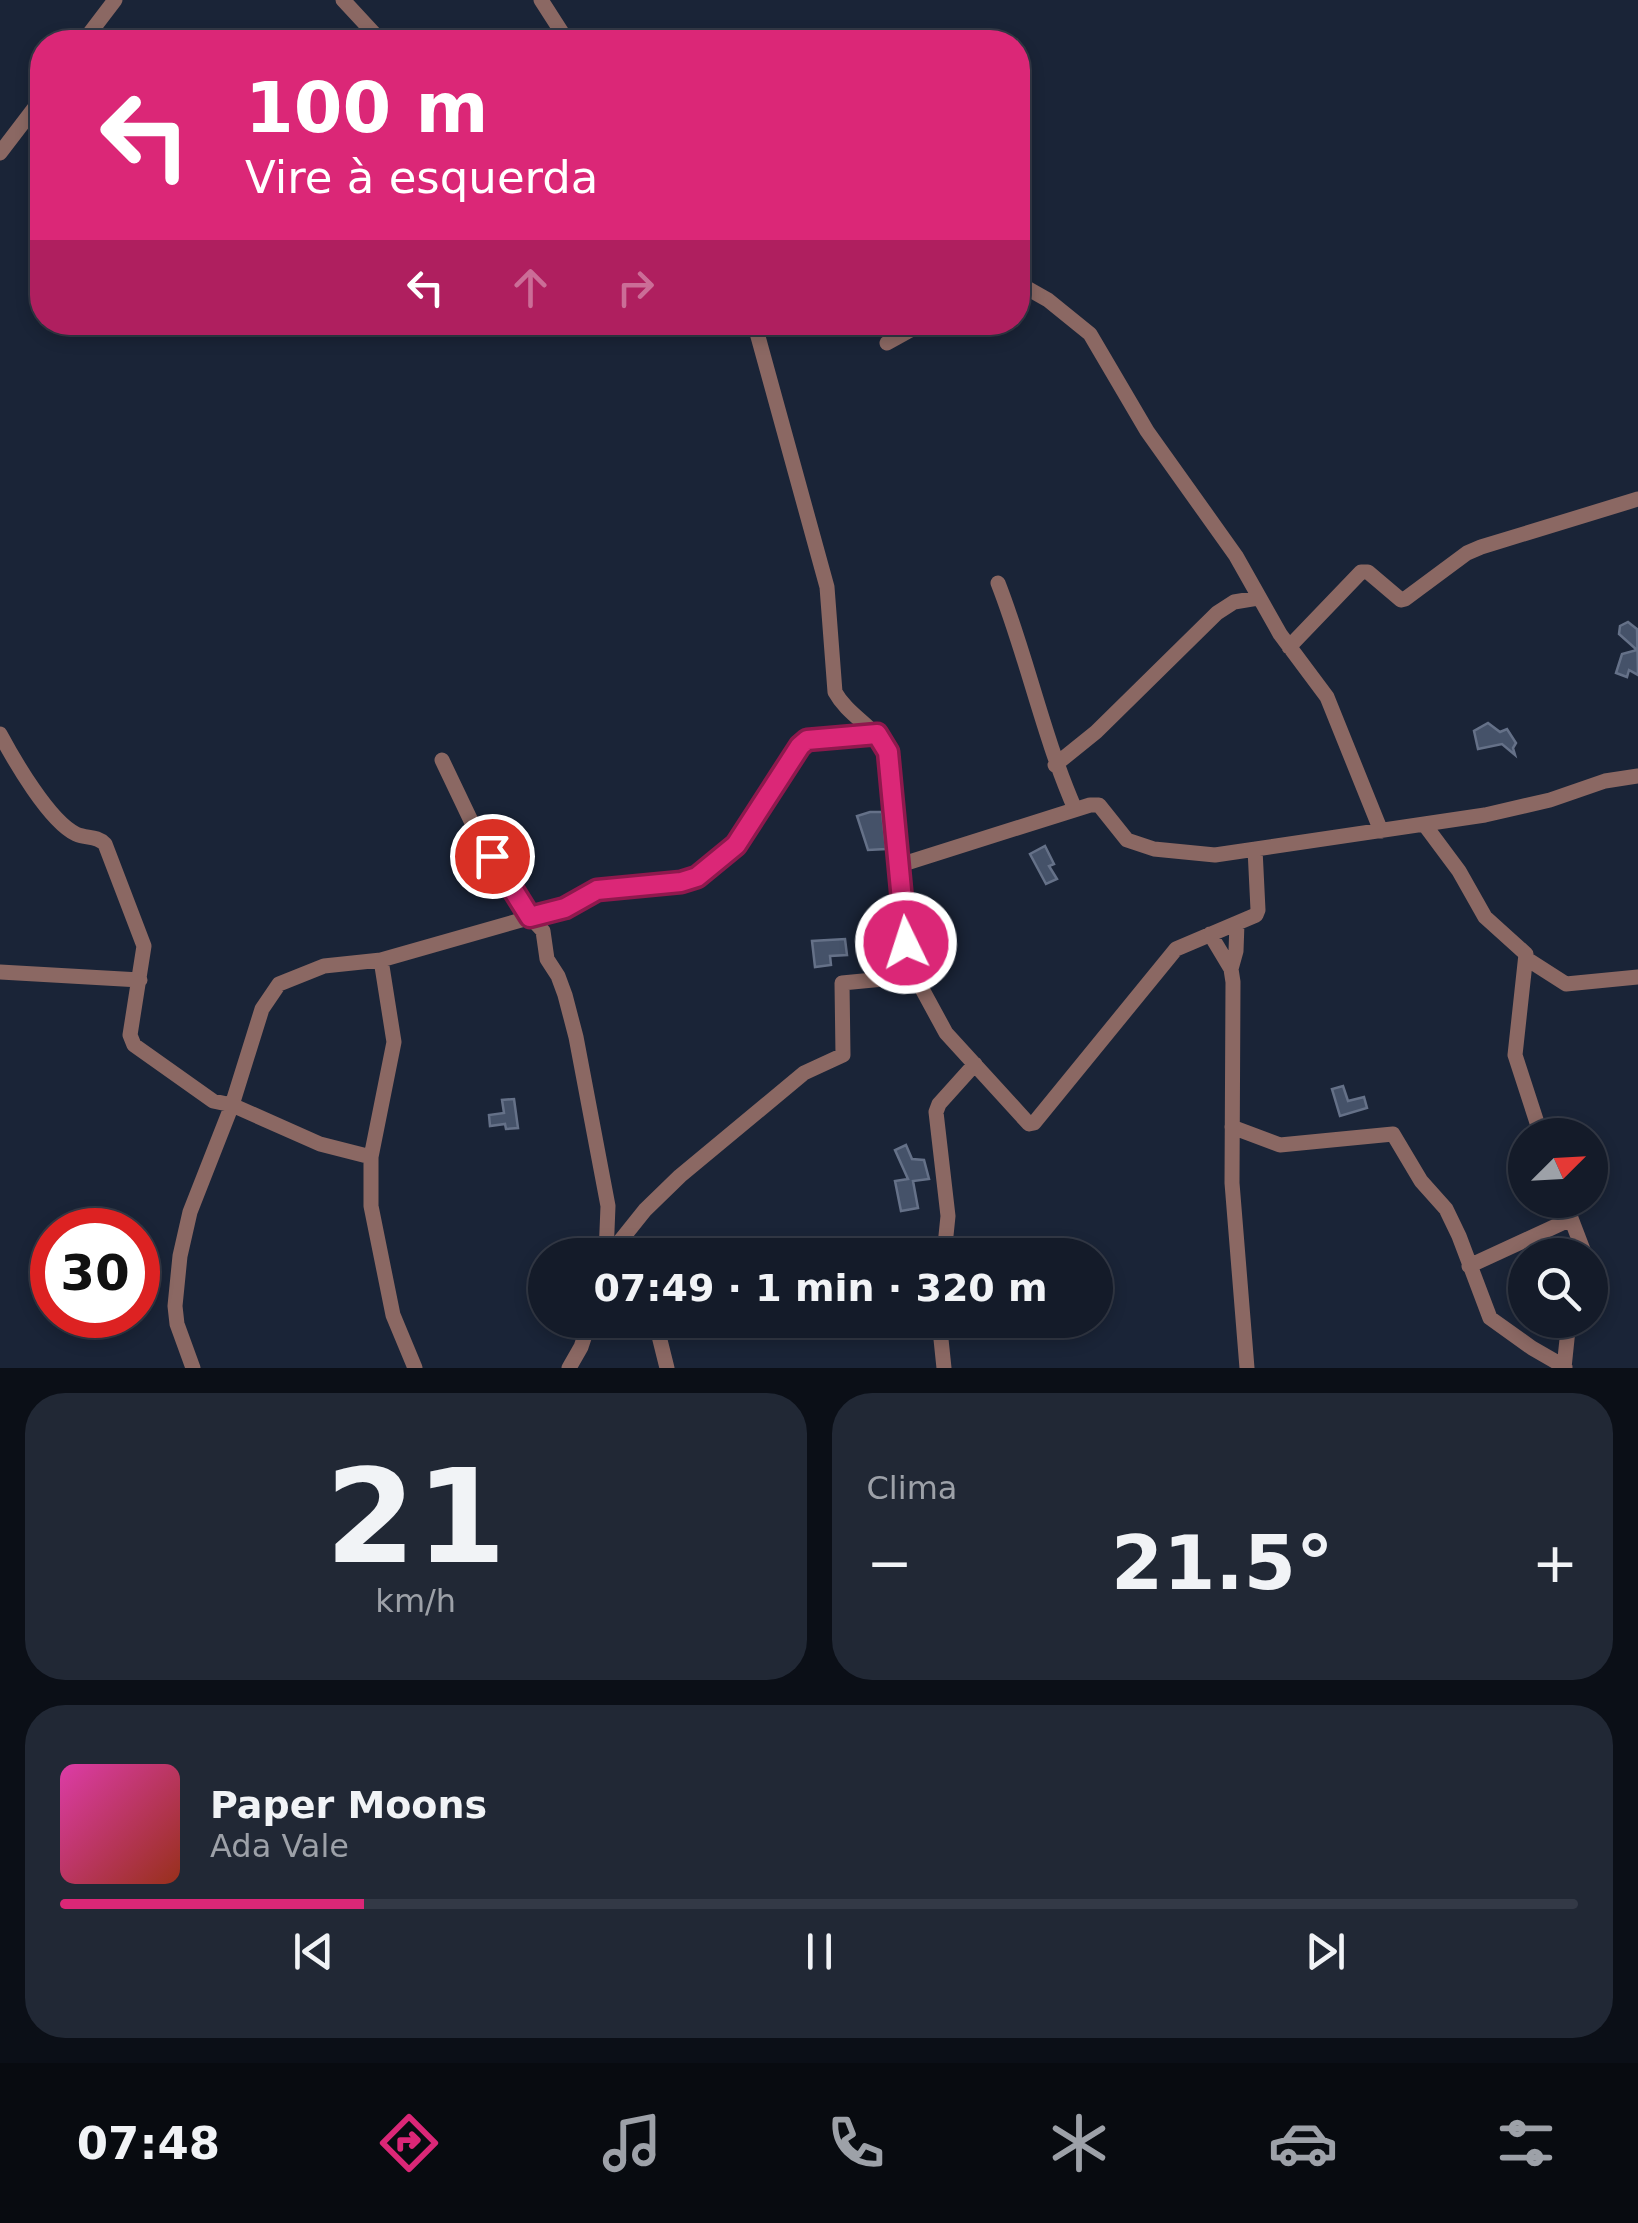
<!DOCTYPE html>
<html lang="pt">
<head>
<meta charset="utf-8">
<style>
  body { margin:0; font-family:"DejaVu Sans",sans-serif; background:#212835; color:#f1f3f6; height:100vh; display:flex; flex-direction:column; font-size:38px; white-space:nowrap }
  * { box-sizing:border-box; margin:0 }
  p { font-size:32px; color:#9da1a8 }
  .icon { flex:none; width:55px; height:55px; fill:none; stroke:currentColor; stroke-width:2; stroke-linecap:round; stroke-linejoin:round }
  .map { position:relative; height:1368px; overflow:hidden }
  .panel { display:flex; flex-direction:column; gap:25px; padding:25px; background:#0b0f17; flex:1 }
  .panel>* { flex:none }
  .top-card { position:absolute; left:30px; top:30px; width:1000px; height:305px; border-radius:40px; box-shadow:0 5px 15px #0003,0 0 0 2px #333946; background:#db2777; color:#fff; overflow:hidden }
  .needle { width:65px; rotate:66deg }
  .tools { position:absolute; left:1508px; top:1118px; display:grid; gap:20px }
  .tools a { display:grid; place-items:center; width:100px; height:100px; border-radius:50%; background:#141b29; box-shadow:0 5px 15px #0003,0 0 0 2px #333946; font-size:50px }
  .speed { position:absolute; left:30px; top:1208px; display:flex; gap:20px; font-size:50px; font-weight:700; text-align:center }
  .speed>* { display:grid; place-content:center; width:130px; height:130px; border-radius:50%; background:#141b29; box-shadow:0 5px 15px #0003,0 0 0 2px #333946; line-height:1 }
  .speed .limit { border:15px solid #d22; background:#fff; color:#111 }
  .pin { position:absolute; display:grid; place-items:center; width:85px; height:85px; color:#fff; margin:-42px; border:5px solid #fff; border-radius:50%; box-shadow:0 2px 10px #0007 }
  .me { position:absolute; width:110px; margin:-55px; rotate:356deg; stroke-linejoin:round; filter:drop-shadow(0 0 8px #0008) }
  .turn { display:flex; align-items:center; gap:35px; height:210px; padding:0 50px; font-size:45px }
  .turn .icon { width:130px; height:130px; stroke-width:2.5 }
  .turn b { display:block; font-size:70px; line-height:85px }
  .lanes { display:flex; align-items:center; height:95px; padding:0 50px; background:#0003; justify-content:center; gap:50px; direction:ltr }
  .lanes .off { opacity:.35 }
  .big { font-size:75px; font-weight:800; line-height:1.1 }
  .panel .card { flex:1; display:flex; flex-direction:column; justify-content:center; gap:15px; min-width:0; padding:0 35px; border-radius:40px; background:#212835 }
  .panel .dial { align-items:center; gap:0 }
  .dial b { font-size:130px; line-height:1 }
  .song { display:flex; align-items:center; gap:30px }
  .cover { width:120px; height:120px; border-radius:15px; background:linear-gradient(135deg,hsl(320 70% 55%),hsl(10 70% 35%)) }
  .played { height:10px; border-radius:5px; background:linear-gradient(90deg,#db2777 20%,#333946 20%) }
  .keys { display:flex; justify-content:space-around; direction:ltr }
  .heat { display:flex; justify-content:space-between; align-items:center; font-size:55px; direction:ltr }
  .panel .tiles { flex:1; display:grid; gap:25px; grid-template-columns:1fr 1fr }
  .card:last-child { grid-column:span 2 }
  .trip { position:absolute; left:528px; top:1238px; width:585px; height:100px; border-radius:50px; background:#141b29; box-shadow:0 5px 15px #0003,0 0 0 2px #333946; font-weight:800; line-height:100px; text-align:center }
  .menu { display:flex; height:160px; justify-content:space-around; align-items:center; background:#080b10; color:#9da1a8 }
  .menu .icon { width:70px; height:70px }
  .menu .on { color:#db2777 }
  .menu b { font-size:45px; color:#f1f3f6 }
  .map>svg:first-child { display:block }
  .building { fill:#455269; stroke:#657188; stroke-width:2.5 }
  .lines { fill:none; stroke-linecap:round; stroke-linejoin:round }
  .minor { stroke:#8b6863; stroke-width:15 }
  .route-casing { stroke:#8e194d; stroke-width:25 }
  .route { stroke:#db2777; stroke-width:18 }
</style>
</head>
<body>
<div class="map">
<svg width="1638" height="1368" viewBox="0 0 1638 1368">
  <rect width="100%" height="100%" fill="#1a2437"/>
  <path class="building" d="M1628,622L1637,629L1638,675L1629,670L1627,677L1616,673L1622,654L1637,650L1619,634L1620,626Z
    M1488,723L1500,732L1507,729L1516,743L1513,748L1515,755L1502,744L1478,749L1474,731Z
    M870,812H882L886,849L868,850L857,816Z
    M1045,846L1054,864L1049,866L1057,879L1046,884L1030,854Z
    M845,939L847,955L830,956L831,965L815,967L812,941Z
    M1343,1086L1348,1101L1364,1097L1367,1108L1340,1116L1332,1089Z
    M514,1099L518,1128L506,1129L505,1124L490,1126L489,1115L504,1113L502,1100Z
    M906,1145L912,1159L924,1160L929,1179L913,1181L918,1208L901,1211L895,1181L908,1179L895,1150Z"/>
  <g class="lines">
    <path class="minor" d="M343,0L382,42
      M541,0L568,42
      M83,42L115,0
      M0,153L42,98
      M1018,283L1048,300L1090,334L1147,431L1236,556L1280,634L1327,697L1381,831
      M754,322L827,587L835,692C848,716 876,727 888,752L906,943L915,976L946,1033L1029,1124L1034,1123L1176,949L1256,915L1258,910L1255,849
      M887,343L925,322
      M998,583C1027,657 1043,736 1075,809
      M1289,647L1361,572H1368L1401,600L1405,599L1467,553L1481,547L1638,499
      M0,734C14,760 49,821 76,834C87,839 96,835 105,844L144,946L130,1035L134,1045L213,1101L232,1105L320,1144L371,1157
      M442,760L473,825L530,917L543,931L547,959L558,976L565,995L576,1037L608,1206L606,1255
      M1055,765L1096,732L1217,613L1234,602L1258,598
      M1424,824L1459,871L1485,917L1526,954L1515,1055L1541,1135
      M900,865L1090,805H1099L1127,840L1154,849L1215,855L1485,815L1550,800L1605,781L1638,776
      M1210,934L1231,969L1233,982L1232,1183L1247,1368
      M1527,959L1566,984L1638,977
      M381,960L394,1042L371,1157V1206L393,1315L415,1368
      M1231,969L1236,951L1237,923
      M0,972L140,980
      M1232,1127L1280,1145L1393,1134L1421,1181L1446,1209L1459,1236L1490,1318L1532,1348L1565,1367
      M1564,1200L1585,1255
      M609,1255L645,1210L680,1176L804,1073L843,1055L842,983L915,976
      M944,1255L948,1216L936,1112L939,1104L975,1064
      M1469,1266L1571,1219
      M655,1320L667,1368
      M939,1320L944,1368
      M193,1368L177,1324L175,1306L180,1256L190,1212L232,1105L262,1009L279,984L324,966L381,960L553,911L597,890L681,883L697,877L736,845L800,746L807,740L877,734
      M569,1368L581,1347L590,1320
      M1564,1368L1569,1320"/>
  </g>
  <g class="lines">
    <defs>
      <path id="route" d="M492,856L530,917L565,908L597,890L681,882L697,877L736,845L800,746L807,740L877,734L888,752L906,943"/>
    </defs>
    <use href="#route" class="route-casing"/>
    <use href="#route" class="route"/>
  </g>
</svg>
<div class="tools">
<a><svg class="needle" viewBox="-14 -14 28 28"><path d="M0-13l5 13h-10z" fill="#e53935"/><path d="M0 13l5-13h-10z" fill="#9da1a8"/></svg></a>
<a><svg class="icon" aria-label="search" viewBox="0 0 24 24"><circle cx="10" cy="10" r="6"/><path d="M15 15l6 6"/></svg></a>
</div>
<div class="speed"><div class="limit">30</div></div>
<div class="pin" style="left:492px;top:856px;background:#d93025"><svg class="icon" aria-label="arrive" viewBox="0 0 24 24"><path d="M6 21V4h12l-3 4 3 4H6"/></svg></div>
<svg class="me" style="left:906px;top:943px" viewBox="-20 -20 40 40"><circle r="17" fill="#db2777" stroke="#fff" stroke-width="3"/><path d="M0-11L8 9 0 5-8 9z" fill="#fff"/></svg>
<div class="trip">07:49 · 1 min · 320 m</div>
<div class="top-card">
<div class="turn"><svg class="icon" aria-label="left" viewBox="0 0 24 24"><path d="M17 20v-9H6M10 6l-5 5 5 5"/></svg><div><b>100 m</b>Vire à esquerda</div></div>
<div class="lanes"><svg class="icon" aria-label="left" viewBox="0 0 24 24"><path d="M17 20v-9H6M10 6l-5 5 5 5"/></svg><svg class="icon off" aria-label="ahead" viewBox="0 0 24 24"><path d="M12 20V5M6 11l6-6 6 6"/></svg><svg class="icon off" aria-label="right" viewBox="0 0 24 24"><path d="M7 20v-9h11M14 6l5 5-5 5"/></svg></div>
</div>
</div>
<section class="panel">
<div class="tiles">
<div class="card dial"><b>21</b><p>km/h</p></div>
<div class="card"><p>Clima</p>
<div class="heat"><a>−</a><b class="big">21.5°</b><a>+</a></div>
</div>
<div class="card">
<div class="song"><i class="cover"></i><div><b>Paper Moons</b><p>Ada Vale</p></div></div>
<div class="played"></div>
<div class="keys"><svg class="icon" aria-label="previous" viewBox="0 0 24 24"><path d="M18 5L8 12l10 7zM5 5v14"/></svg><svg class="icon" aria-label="pause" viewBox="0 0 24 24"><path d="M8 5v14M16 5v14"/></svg><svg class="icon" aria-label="next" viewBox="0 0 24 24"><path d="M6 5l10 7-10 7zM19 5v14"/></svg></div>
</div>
</div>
</section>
<nav class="menu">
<b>07:48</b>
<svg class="icon on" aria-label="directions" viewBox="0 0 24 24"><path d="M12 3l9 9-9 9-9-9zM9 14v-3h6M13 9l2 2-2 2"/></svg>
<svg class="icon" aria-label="music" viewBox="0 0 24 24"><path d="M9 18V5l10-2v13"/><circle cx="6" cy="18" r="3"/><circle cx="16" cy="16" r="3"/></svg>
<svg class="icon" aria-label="phone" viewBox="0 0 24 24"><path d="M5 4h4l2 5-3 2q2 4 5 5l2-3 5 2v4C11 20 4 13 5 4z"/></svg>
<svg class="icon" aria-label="climate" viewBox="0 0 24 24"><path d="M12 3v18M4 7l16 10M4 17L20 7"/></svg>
<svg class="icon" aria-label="car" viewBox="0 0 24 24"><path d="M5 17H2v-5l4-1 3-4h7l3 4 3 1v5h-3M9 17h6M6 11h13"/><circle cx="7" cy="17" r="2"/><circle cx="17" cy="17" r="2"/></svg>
<svg class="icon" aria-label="filters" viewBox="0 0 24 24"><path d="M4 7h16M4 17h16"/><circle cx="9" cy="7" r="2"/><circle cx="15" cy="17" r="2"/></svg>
</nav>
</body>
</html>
